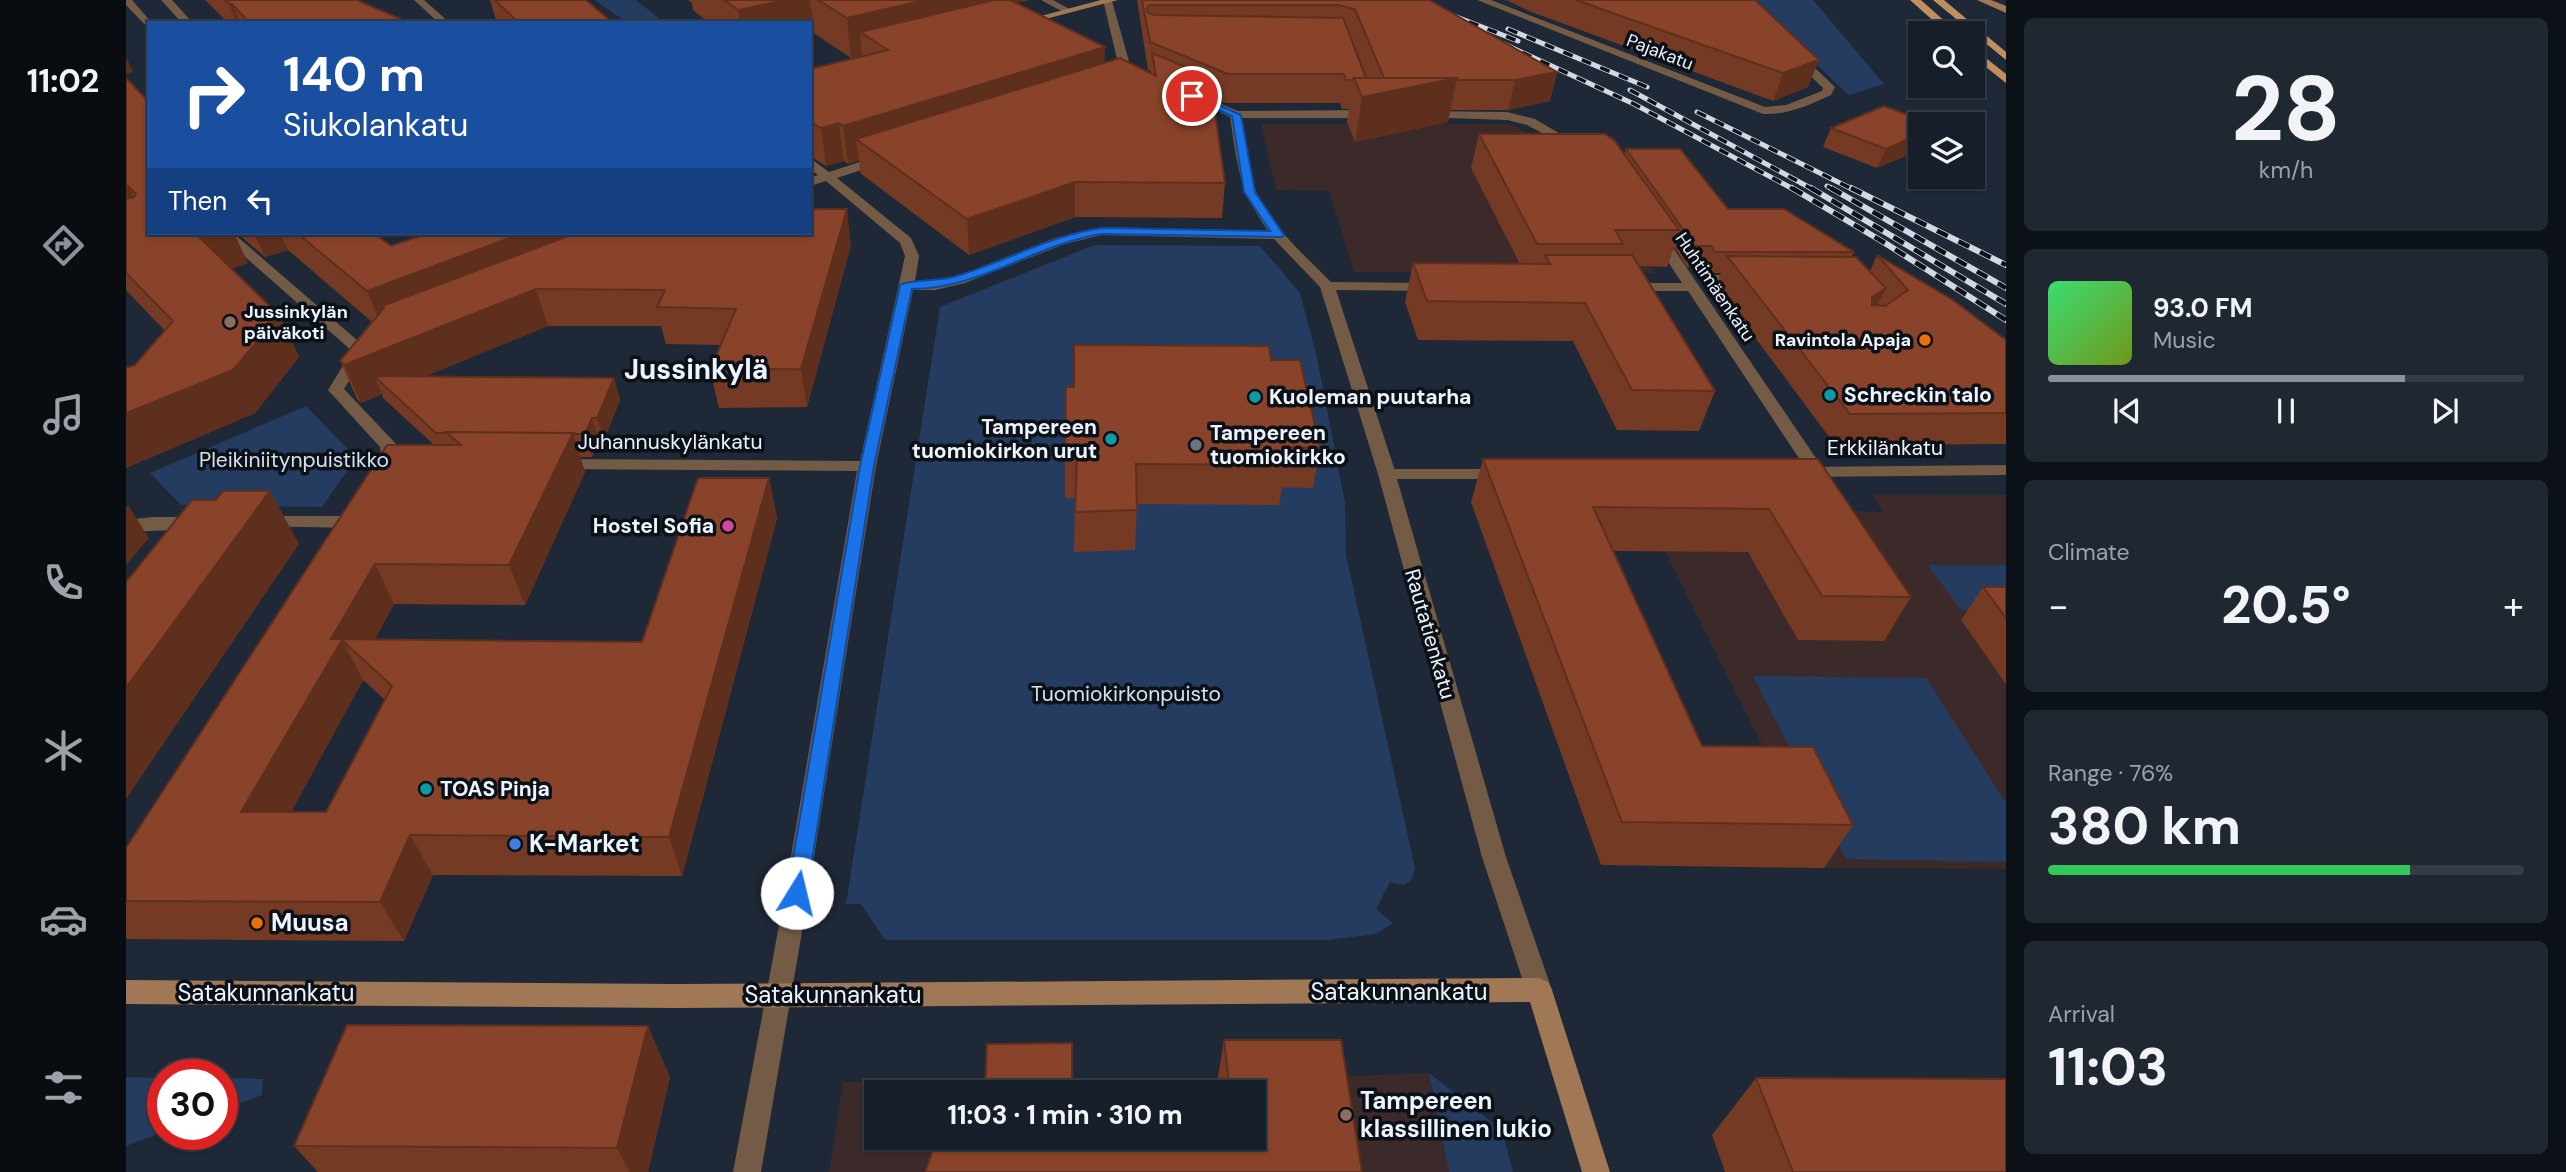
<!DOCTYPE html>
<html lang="en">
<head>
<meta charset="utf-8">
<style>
  body { margin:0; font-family:"DM Sans",sans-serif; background:#1f2731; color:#f1f3f6; height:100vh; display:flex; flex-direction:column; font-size:26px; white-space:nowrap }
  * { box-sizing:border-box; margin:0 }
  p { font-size:23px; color:#9ea2a8 }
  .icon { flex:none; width:38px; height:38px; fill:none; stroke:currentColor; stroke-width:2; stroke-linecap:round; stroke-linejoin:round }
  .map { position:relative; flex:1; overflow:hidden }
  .details { display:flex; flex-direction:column; gap:18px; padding:18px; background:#0c1017; width:560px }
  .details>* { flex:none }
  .top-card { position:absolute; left:21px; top:21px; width:665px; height:214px; border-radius:0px; box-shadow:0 2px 5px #0004,0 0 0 2px #353c46; background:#1a4fa0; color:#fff; overflow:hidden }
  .controls { position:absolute; left:1782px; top:21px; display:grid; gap:14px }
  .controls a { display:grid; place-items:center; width:77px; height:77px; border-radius:0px; background:#161e29; box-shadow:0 2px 5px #0004,0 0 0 2px #353c46; font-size:35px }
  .speed { position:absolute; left:21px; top:1059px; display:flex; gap:14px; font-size:35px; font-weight:700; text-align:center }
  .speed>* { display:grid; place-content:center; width:91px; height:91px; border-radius:50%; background:#161e29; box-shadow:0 2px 5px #0004,0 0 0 2px #353c46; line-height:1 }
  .speed .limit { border:10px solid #d22; background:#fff; color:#111 }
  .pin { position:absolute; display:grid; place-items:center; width:60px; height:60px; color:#fff; margin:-30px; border:4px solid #fff; border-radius:50%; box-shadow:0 2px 7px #0007 }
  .me { position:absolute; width:77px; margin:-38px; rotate:9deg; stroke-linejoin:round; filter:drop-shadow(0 0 5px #0008) }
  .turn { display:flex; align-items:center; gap:24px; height:147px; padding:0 21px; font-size:32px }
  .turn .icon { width:91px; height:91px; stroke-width:2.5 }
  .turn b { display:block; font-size:49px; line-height:60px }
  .then { display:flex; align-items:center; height:66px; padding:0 21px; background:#0003; gap:14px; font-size:26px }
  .big { font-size:52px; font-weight:800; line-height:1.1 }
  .details .widget { flex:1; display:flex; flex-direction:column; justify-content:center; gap:10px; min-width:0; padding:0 24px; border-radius:10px; background:#1f2731 }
  .details .dial { align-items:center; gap:0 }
  .dial b { font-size:91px; line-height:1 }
  .song { display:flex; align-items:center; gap:21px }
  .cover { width:84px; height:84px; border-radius:10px; background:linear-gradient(135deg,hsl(140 70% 55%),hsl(80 70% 35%)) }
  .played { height:7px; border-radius:4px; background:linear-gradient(90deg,#8c9099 75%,#353c46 75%) }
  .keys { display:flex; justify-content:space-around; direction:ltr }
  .heat { display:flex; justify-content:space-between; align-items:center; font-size:38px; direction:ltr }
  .charge { height:10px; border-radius:5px; background:linear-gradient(90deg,#34c759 76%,#353c46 0) }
  .trip { position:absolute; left:738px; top:1080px; width:402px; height:70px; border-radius:0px; background:#161e29; box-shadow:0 2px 5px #0004,0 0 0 2px #353c46; font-weight:800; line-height:70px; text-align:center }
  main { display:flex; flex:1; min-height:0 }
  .tabs { display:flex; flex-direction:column; width:126px; justify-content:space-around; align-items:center; background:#090c10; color:#9ea2a8 }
  .tabs .icon { width:49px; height:49px }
  .tabs .current { color:#8c9099 }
  .tabs b { font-size:32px; color:#f1f3f6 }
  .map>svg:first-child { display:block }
  .education { fill:#3c292a; fill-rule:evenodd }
  .green { fill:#253c61 }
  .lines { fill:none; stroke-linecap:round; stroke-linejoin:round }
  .service { fill:#745b46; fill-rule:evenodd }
  .minor { fill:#745b46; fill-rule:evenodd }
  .tertiary { fill:#745b46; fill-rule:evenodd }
  .secondary { fill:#a07855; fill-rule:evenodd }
  .primary { fill:#c18e61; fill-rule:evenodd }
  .rail-far1-casing { stroke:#d2d9e4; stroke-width:5 }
  .rail-casing { stroke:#d2d9e4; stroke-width:6 }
  .rail-far1 { stroke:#0c1017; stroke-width:3.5; stroke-dasharray:10; stroke-linecap:butt }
  .rail { stroke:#0c1017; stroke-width:4.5; stroke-dasharray:12; stroke-linecap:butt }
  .wall { fill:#753a24; fill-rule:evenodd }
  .shaded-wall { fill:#5f2f1d }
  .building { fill:#88432a; stroke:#5f2f1d; stroke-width:2; fill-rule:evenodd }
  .route { fill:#1a73e8; stroke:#114b97; stroke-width:2 }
  .education-dot { fill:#8d6e63; stroke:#0c1017; stroke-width:2.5 }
  .food-dot { fill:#e8710a; stroke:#0c1017; stroke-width:2.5 }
  .culture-dot { fill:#0f9aa8; stroke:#0c1017; stroke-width:2.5 }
  .worship-dot { fill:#6b7280; stroke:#0c1017; stroke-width:2.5 }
  .hotel-dot { fill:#d1479c; stroke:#0c1017; stroke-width:2.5 }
  .shop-dot { fill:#3f7fe0; stroke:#0c1017; stroke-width:2.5 }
  .labels { text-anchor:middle; stroke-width:7; stroke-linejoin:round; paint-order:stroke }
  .far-street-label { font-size:18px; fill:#edf4fe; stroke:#0c1017 }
  .far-poi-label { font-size:18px; font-weight:bold; fill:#edf4fe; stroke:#0c1017; text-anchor:start }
  .poi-label { font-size:21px; font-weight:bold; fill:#edf4fe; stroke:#0c1017; text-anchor:start }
  .street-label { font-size:21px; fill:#edf4fe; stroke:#0c1017 }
  .park-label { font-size:21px; fill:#d5e0f1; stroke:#0c1017 }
  .near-poi-label { font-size:24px; font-weight:bold; fill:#edf4fe; stroke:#0c1017; text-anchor:start }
  .near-street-label { font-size:24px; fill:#edf4fe; stroke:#0c1017 }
  .district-label { font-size:28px; font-weight:bold; fill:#edf4fe; stroke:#0c1017 }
</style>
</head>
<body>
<main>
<nav class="tabs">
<b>11:02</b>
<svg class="icon current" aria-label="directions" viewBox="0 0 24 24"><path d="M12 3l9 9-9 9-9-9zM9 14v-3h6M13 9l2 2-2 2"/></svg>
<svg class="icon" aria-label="music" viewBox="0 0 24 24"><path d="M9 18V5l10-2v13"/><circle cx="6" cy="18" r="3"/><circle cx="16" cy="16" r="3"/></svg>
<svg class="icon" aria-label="phone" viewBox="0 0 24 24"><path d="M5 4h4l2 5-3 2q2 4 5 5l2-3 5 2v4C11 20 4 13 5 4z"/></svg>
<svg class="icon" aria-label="climate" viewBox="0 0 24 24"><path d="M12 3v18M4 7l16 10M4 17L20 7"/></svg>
<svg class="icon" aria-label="car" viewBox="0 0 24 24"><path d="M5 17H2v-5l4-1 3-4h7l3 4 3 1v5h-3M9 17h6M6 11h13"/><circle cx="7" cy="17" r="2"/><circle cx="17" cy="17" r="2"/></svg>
<svg class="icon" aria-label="filters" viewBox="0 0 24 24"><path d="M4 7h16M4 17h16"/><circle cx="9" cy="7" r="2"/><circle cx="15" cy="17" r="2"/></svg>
</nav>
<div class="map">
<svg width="1880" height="1172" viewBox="0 0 1880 1172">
  <rect width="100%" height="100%" fill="#1e2837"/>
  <path class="education" d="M1135,124H1381L1390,127L1458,163L1528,273L1228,272L1203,191L1150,190Z
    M1746,495H1880V869L1698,868L1514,502L1757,512Z
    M1303,1073L1323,1172H703L717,1082L1204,1077ZM751,1092H1129V1138H751Z"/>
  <path class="green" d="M469,0H510L539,23H501Z
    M1621,0H1687L1758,84L1723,95Z
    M969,245L1134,246L1174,293L1191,358L1219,503L1220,555L1289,868L1286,879L1278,885L1264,882L1250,909L1267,923L1250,934L1201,940H759L735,904H720L814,307Z
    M180,406L230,458L196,507L55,505L24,473Z
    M1802,565H1880V610H1835Z
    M1627,676L1800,678L1880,803V862L1720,859Z
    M1303,1073L1376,1130L1387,1172H1323Z
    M0,1077L37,1078V1132L0,1146Z
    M96,1078L137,1079L136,1095L96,1110Z"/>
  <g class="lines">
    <path class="service" d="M288,0H298L324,23H313Z
      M915,0H927L947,11L939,13Z
      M1582,275H1614L1621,279L1614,283L1577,282L1575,279Z"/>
    <path class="minor" d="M977,0L986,1L1004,65L1020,72V76H1012L993,67Z
      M1351,0H1365L1639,107L1660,105L1696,91L1697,88L1665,57V53H1673L1709,87L1705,95C1683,105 1662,115 1637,114Z
      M1059,92H1067L1112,111L1246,110L1252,114L1246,118H1116C1120,138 1121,159 1126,178C1136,220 1176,252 1205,282L1307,283L1314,287L1307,291L1210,290L1270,474L1261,479L1252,474L1194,287L1148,239L976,235L939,244L839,283L809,290H787L750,466L678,920L635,1172H607L654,920L731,471L431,469L422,464L431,459L734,461L779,256L774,243L700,181L684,186V178L692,175L684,169V158L703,172L752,156H760V162L711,178L785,238L793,256L789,281H809L829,277L929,238L976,227L1142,231C1112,187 1112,168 1104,117L1059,96Z
      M1297,111L1381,112L1409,119L1455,146L1445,149L1401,125L1381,120L1293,117L1291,115Z
      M1530,229L1535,230L1696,467L1699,471L1696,475H1684L1562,291H1502L1495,287L1502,283H1556L1523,233Z
      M92,233H107L239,347L241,352L218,389L272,446L269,467H257L254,447L202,390L226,351Z
      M135,516H225L234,522L225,528L129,526L126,522Z
      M26,517H74L83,523L74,529L0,532V520Z"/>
    <path class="tertiary" d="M0,0H6L26,23H23V29L0,5Z
      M35,0H46L67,23H56Z
      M1880,465V475L1675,477L1666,472L1675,467Z
      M1261,469H1379L1388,474L1379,479H1271L1380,857L1426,990L1422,998L1413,1002L1404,998L1400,990L1356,857L1252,474Z"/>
    <path class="secondary" d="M975,0H992L893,26L888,23Z
      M1851,0H1865L1880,6V13Z
      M1413,978L1422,982L1426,990L1484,1172H1456L1404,1002L549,1008L0,1004V980L549,984Z"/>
    <path class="primary" d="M1784,0H1795L1832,33H1821Z
      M1807,0H1818L1880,52V60Z
      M1846,47L1880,74V83L1846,56Z"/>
    <defs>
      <path id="rail-far1" d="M1287,0L1392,41
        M1382,29L1521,87
        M1378,44L1508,104L1669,190
        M1504,90L1688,190
        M1571,112L1728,190
        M1701,186L1708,190"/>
      <path id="rail" d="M1666,188L1759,243L1880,320
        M1685,188L1880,304
        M1705,188L1880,288
        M1725,188L1880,265"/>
    </defs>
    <use href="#rail-far1" class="rail-far1-casing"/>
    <use href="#rail" class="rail-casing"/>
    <use href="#rail-far1" class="rail-far1"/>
    <use href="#rail" class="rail"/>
  </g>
  <path class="wall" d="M79,0H231L284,23H102Z
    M364,0H460L487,23H371Z
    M562,0H903L890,3L978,63L1025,73V71L1022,70L1011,0H1303L1431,72L1424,101L1382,110H1324L1322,122L1229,142L1221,122L1223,109H1216L1214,103H1099L1087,97L1099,183L1096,218L949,217L843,255L734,173L733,160L722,164L718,161L700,166L684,156V69L736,56L725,58L689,34L684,35V23H583L567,10L566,3ZM1225,36L1241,78H1240Z
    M1380,0H1629L1682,87L1647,101L1403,11Z
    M0,78L23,233L122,263L105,269L153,315L173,357L129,413L0,468V368L9,365L39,331L0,290Z
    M1794,124V150L1751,168L1697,147L1705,128Z
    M1353,134L1498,154L1500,149L1602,209L1728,252L1726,256L1744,271L1751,255L1880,340V444L1709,445L1590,285L1595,273H1581L1577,267H1561L1548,247L1541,267L1513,266L1589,391L1573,431L1491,430L1447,341L1292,340L1279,302L1287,263L1394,264L1345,168Z
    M111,233H248L265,246L725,245L681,407L593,408L584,370L595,345L540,344L535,326H422L298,376L488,378L494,400L478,440H473L466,457H454L459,472L399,605L268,604L249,639L516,642L643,478L651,518L556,876L307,875L278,941L1,939L0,938V848L308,445L257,398L256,394L235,403L231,399L214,361L246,322L162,250L139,257ZM237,680L259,700L200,812H165Z
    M1145,360L1194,448L1187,488L1156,487L1153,505L1011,504L1009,550L948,552L949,498H939V458Z
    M1357,459H1692L1785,597L1758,641L1672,640L1622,552L1488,551L1576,746L1727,825L1698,868L1475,865L1345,502Z
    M1857,587H1880V684L1835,620Z
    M1098,1040L1129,1092H1094L1092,1077Z
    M544,1077L522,1172H192L168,1146Z
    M1630,1078L1880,1172H1599L1586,1135Z"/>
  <path class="shaded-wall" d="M660,0H684L689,34L684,35V23H614L612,10Z
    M799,0H903L866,8L734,32L736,56L725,58L721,18Z
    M103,4H106L114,23H111Z
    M979,47L978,82L730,139L733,160L722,164L717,126Z
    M0,57L7,72L0,74Z
    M1693,60L1682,87L1647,101L1657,73Z
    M1431,72L1424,101L1382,110L1389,80Z
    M1331,78L1322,122L1229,142L1236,97Z
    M713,123L718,161L700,166L695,128Z
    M1794,134V150L1751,168L1760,149Z
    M949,182V217L843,255L841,219Z
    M0,186H2L22,224L0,231Z
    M721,209L725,245L681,407L675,369Z
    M73,233H108L122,263L89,274L70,234Z
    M128,233H154L162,250L139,257Z
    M397,233H482L258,308L256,306L266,330L258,332L241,291Z
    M1760,288L1746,317V297Z
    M410,289L422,326L264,391L248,376L256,394L235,403L218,365Z
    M153,315L173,357L129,413L0,468V413Z
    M488,378L494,400L478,440L471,418Z
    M466,418L473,440L466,457L459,434Z
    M447,433L459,472L399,605L383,565Z
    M643,478L651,518L556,876L543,837Z
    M144,491L173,544L0,799V688Z
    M2,505L23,538L0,565V508Z
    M249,564L268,604L238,660L216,640L237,680L143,852L115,812L205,639Z
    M284,835L307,875L278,941L254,902Z
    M522,1026L544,1077L522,1172H504L491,1148Z"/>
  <path class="building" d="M99,0H231L284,23H124L106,4H103Z
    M369,0H460L487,23H393Z
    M598,0H660L612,10Z
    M692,0H799L721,18Z
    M868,0H884L979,47L717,126L713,123L695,128L684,122V69L762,50L734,32Z
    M1016,0H1303L1431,72L1389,80H1330L1331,78H1258L1229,9L1212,5H1024L1021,8L1022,13L1028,15L1217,18L1240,78H1228L1227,80H1220L1218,74H1102L1024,42Z
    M1450,0H1629L1693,60L1657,73Z
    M1026,53L1084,77L1099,183L949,182L841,219L730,139L994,58L1030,76Z
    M0,78L23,102V233H73L70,234L153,315L107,370L0,413V368L9,365L47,321L0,273V199L8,197L10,194L2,186H0Z
    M1228,78H1331L1236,97Z
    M1758,106L1807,124H1794V134L1760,149L1705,128Z
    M1353,134H1479L1488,140L1553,230H1489L1497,244H1411Z
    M1500,149H1554L1602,209H1658L1728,252H1589L1585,246H1569Z
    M684,209H721L675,369L584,370L610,309L531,307L539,290L410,289L218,365L214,361L258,308L256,306L450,233H684Z
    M171,233H248L265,246L302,233H397L241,291Z
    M1419,255H1506L1589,391L1506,390L1459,303L1301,301L1287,263L1424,264Z
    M1751,255L1827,300L1880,340V413L1724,414L1601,256L1730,257L1760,288L1746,297V305L1759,306L1782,290Z
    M948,345L1143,346L1145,360H1174L1194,448L1156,447L1159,465L1010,464L1011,510L949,512L951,458H939L940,387H948Z
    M248,376L488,378L471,418H466L459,434H446L447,433L320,432L322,433H310Z
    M320,432L447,433L383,565L249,564L205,639L516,642L572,478H643L543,837L284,835L254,902L0,901V848L261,445H335ZM216,640L266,686L200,812H115Z
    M1357,459H1692L1785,597L1696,596L1643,509L1467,507L1576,746L1687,747L1727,825L1496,822Z
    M97,491H144L0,688V582L66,500H90Z
    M1857,587H1880V618Z
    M221,1025L522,1026L491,1148L168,1146Z
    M1098,1040H1215L1236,1172H799L809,1144L815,1138H1129V1092H1104Z
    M946,1043V1092H859L861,1044Z
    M1630,1078L1880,1079V1172H1667Z"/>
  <path class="route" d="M1063,94H1069L1115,115L1129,192L1158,235L1156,237L976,234C910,244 854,289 786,289L748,466L681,893L678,899L671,902L664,899L661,893L734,466L774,285C781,280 813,281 827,277C877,263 924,235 976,228L1144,231L1118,192L1106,116L1063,98Z"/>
  <g class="education-dot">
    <circle cx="104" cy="322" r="7"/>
    <circle cx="1220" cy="1115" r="7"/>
  </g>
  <g class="food-dot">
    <circle cx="1799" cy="340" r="7"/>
    <circle cx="131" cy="923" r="7"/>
  </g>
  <g class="culture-dot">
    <circle cx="1704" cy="395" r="7"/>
    <circle cx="1129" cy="397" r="7"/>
    <circle cx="985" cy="439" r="7"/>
    <circle cx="300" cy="789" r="7"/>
  </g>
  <circle class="worship-dot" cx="1070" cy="445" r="7"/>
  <circle class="hotel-dot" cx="602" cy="526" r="7"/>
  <circle class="shop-dot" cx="389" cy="844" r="7"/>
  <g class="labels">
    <g class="far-street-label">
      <text transform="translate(1534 52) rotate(21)" y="6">Pajakatu</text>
      <text transform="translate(1589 287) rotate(56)" y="6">Huhtimäenkatu</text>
    </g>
    <g class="far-poi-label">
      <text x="118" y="318">Jussinkylän<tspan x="118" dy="21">päiväkoti</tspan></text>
      <text x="1785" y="346" text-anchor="end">Ravintola Apaja</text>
    </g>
    <g class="poi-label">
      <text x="1718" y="402">Schreckin talo</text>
      <text x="1143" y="404">Kuoleman puutarha</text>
      <text x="971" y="434" text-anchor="end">Tampereen<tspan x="971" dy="24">tuomiokirkon urut</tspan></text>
      <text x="1084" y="440">Tampereen<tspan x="1084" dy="24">tuomiokirkko</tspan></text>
      <text x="588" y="533" text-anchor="end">Hostel Sofia</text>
      <text x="314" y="796">TOAS Pinja</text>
    </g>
    <g class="street-label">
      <text x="544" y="449">Juhannuskylänkatu</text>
      <text x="1759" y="455">Erkkilänkatu</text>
      <text transform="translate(1304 634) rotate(74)" y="7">Rautatienkatu</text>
    </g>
    <g class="park-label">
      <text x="168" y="467">Pleikiniitynpuistikko</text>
      <text x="1000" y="701">Tuomiokirkonpuisto</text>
    </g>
    <g class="near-poi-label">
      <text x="403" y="852">K-Market</text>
      <text x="145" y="931">Muusa</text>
      <text x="1234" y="1109">Tampereen<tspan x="1234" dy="28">klassillinen lukio</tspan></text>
    </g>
    <g class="near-street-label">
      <text x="1273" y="1000">Satakunnankatu</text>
      <text x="140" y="1001">Satakunnankatu</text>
      <text x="707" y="1003">Satakunnankatu</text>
    </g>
    <g class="district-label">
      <text x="570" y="379">Jussinkylä</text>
    </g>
  </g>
</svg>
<div class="controls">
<a><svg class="icon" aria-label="search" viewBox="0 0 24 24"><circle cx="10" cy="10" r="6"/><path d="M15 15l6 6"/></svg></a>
<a><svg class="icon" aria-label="layers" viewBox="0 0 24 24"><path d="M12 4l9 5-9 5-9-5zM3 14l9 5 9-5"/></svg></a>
</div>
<div class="speed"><div class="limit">30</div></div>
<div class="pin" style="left:1066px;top:96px;background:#d93025"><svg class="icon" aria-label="arrive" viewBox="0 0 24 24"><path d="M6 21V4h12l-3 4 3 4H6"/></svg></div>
<svg class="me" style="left:671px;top:893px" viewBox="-20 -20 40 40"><circle r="19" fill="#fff"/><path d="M0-13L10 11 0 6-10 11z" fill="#1a73e8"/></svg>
<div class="trip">11:03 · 1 min · 310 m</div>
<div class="top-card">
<div class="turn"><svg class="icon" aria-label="right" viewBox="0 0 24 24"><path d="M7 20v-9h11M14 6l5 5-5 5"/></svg><div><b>140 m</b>Siukolankatu</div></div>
<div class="then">Then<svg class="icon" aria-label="left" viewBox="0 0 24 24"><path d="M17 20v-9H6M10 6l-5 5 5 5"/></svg></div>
</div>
</div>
<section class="details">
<div class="widget dial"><b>28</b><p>km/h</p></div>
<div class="widget">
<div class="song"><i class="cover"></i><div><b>93.0 FM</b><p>Music</p></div></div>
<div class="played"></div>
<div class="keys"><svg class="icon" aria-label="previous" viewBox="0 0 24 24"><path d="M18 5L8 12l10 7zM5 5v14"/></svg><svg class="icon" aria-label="pause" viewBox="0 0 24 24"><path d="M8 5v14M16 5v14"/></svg><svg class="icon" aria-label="next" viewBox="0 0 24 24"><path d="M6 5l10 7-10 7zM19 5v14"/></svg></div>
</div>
<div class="widget"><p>Climate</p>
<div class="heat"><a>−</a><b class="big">20.5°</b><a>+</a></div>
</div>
<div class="widget"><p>Range · 76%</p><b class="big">380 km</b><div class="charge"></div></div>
<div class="widget"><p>Arrival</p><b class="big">11:03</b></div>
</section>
</main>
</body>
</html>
